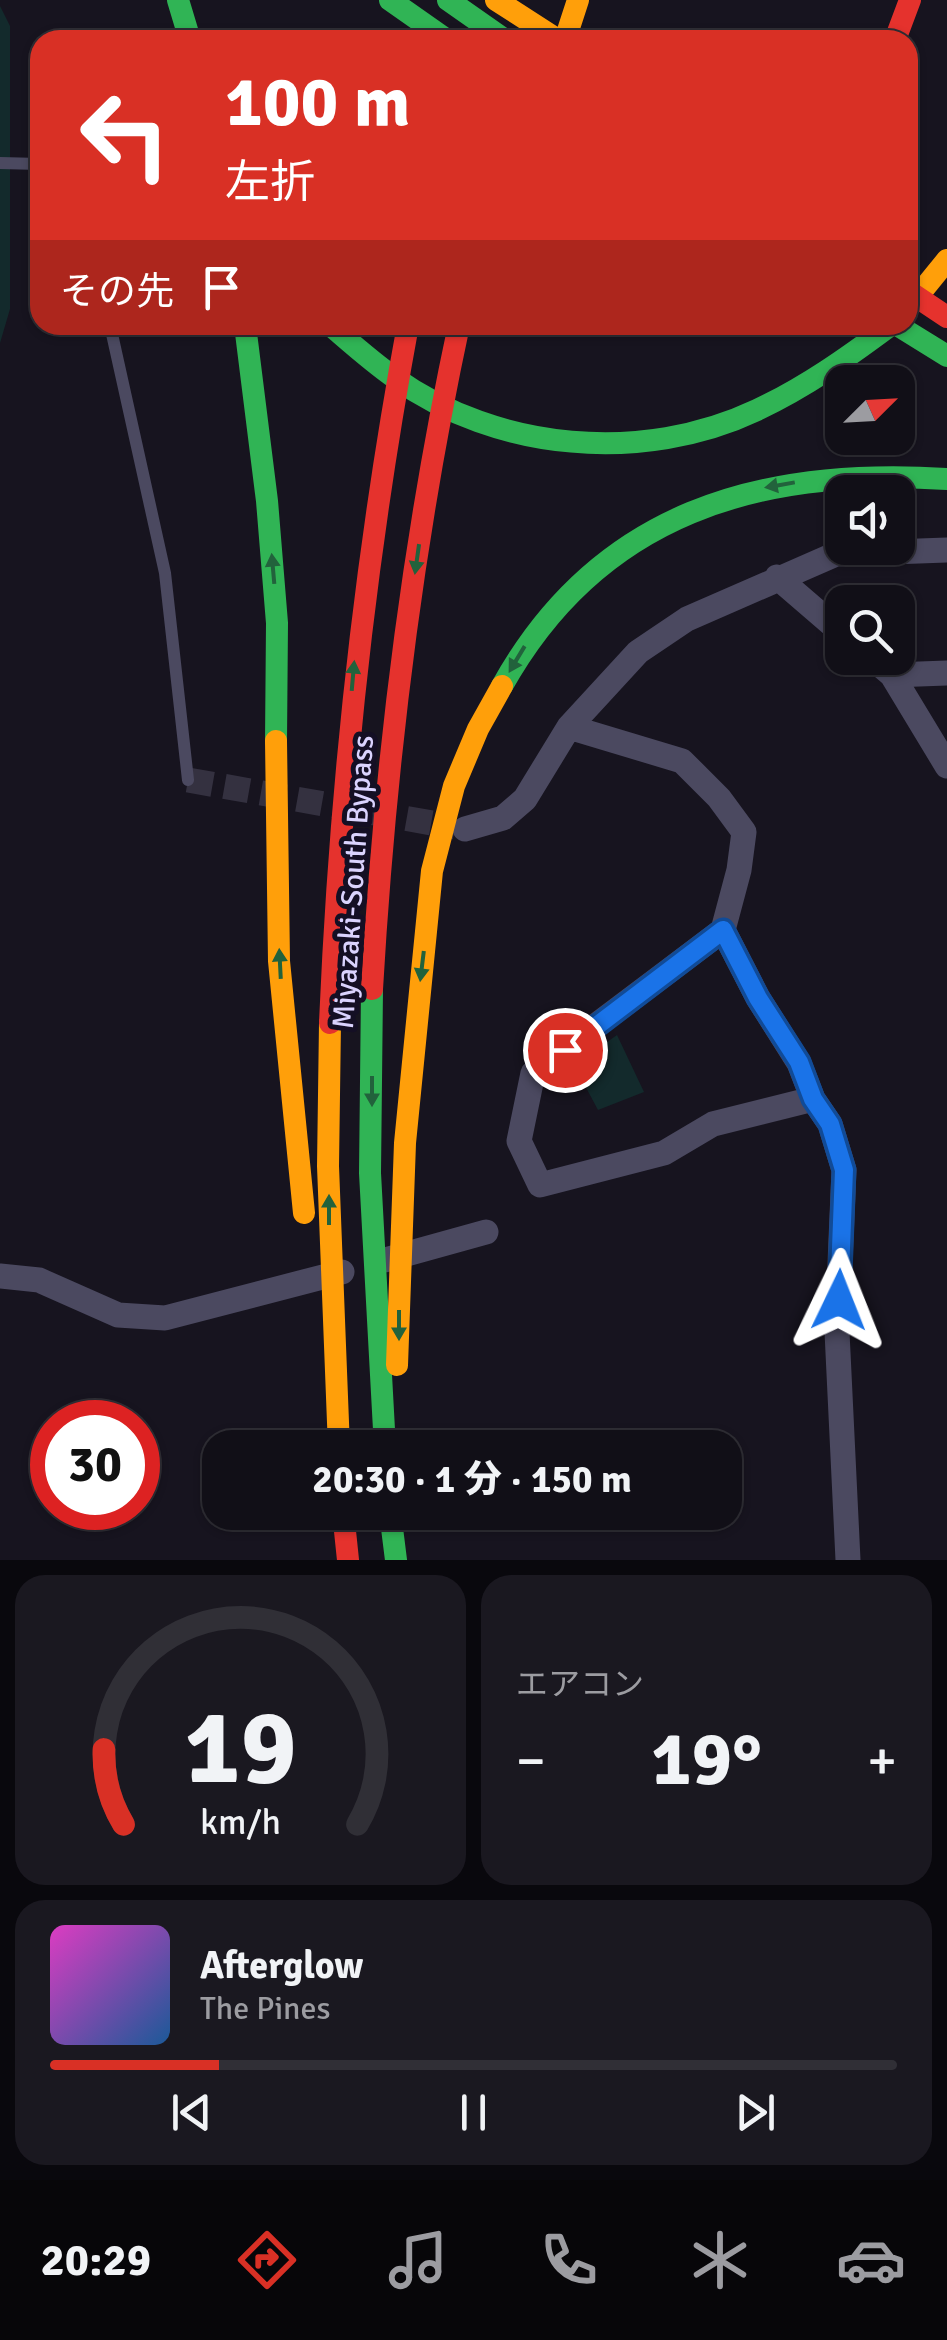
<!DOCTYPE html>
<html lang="ja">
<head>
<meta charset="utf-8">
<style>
  body { margin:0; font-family:Signika,"Noto Sans JP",sans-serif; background:#1a1820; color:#f1f3f6; height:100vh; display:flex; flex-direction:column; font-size:38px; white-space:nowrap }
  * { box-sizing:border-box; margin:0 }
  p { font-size:32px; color:#9c9ca1 }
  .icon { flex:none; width:55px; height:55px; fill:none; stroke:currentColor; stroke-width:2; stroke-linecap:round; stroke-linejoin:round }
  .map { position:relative; height:1560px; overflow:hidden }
  .details { display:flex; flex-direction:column; gap:15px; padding:15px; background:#09080d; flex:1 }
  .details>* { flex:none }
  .guide { position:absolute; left:30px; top:30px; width:888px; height:305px; border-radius:30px; box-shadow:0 2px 8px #0004,0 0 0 2px #302f36; background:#d93025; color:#fff; overflow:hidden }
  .needle { width:65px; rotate:66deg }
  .buttons { position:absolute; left:825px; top:365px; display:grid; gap:20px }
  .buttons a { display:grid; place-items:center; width:90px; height:90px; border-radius:20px; background:#110f17; box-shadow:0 2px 8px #0004,0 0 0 2px #302f36; font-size:50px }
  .speed { position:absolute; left:30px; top:1400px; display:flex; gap:20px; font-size:50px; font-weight:700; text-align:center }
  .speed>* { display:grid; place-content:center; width:130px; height:130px; border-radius:50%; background:#110f17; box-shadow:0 2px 8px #0004,0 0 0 2px #302f36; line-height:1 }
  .speed .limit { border:15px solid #d22; background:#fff; color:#111 }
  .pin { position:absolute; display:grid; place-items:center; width:85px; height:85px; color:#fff; margin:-42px; border:5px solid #fff; border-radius:50%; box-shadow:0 2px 10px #0007 }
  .me { position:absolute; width:110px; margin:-55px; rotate:2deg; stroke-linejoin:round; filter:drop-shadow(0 0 8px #0008) }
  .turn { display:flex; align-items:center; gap:35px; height:210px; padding:0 30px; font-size:45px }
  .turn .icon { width:130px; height:130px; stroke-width:2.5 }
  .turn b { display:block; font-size:70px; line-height:85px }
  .then { display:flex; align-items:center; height:95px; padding:0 30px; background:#0003; gap:20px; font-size:38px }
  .big { font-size:75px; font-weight:800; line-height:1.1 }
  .details .card { flex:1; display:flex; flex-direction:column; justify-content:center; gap:15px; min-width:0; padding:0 35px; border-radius:30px; background:#1a1820 }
  .details .dial { align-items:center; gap:0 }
  .dial svg { height:260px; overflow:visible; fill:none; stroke:#302f36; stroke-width:7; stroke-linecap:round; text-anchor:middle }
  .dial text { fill:#f1f3f6; stroke:none }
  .song { display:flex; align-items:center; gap:30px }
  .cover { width:120px; height:120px; border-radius:15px; background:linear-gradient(135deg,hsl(310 70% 55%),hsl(210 70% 35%)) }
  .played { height:10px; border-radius:5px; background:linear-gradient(90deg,#d93025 20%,#302f36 20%) }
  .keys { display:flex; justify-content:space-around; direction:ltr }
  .heat { display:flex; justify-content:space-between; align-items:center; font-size:55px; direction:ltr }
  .details .tiles { flex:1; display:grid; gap:15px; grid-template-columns:1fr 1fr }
  .card:last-child { grid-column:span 2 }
  .trip { position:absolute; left:202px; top:1430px; width:540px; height:100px; border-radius:30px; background:#110f17; box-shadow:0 2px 8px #0004,0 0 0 2px #302f36; font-weight:800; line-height:100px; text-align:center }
  .tabs { display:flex; height:160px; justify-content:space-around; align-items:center; background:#070609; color:#9c9ca1 }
  .tabs .icon { width:70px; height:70px }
  .tabs .selected { color:#d93025 }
  .tabs b { font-size:45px; color:#f1f3f6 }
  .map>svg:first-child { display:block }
  .green { fill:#132a2c }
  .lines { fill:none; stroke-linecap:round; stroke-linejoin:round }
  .street-tunnel { stroke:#343140; stroke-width:25; stroke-dasharray:25 12; stroke-linecap:butt }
  .lane { stroke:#4b4960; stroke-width:12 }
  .street { stroke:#4b4960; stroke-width:25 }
  .fast { stroke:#30b455; stroke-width:22 }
  .slow { stroke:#ff9f0a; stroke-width:22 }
  .jam { stroke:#e5322d; stroke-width:22 }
  .oneway { fill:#22623c }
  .route-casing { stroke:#114b97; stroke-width:25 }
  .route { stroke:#1a73e8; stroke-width:18 }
  .labels { text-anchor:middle; stroke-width:10; stroke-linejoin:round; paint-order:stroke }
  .street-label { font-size:30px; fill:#dad3fe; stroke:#140f24 }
</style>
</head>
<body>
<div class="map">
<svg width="947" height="1560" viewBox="0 0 947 1560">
  <rect width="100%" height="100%" fill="#17141f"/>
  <path class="green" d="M0,6L10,26V309L0,343Z
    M617,1035L644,1092L598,1110L574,1065Z"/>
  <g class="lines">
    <path class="street-tunnel" d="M188,780L455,827"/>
    <path class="lane" d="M0,163L40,164
      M110,325L165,573L188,780"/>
    <path class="street" d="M777,577L842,633
      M872,658L892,675L947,766
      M892,675L947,673
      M569,727L682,761L719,798L744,832L739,870L723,930L758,998L799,1063L813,1099L830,1124L844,1170L837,1332L848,1560
      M465,829L503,818L525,799L569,727L638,652L687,619L836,554L947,550
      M723,930L533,1073L519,1141L540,1185L664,1153L713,1124L813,1099
      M385,1260L486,1232
      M0,1276L39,1280L118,1315L165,1318L342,1272"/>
    <path class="fast" d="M178,0L190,40
      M390,0L447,40
      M448,0L505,40
      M245,325L267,501L277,623L276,741
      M330,325C351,343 372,362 395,378C497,451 643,464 757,410C806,387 848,357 891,325
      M897,325L947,356
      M502,686C599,512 760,467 947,479
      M372,989L370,1173L385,1448
      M390,1512L396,1560"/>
    <path class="slow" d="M496,0L558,40
      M565,40L578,0
      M908,308L947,260
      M276,741L279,961L304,1213
      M330,1023L328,1166L339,1448
      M397,1365L405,1143L432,871L454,786L478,729L502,686"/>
    <path class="jam" d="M895,40L910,0
      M908,291L947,317
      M372,989C385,765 412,544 459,325
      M330,1023C340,787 365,557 408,325
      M343,1512L348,1560"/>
  </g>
  <defs><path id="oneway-solid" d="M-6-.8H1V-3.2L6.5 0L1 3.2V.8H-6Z" transform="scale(2.5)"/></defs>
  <g class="oneway">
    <use href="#oneway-solid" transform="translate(780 485) rotate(170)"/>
    <use href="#oneway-solid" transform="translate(417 559) rotate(98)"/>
    <use href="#oneway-solid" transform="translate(273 569) rotate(-95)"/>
    <use href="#oneway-solid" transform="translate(517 659) rotate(121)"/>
    <use href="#oneway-solid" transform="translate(353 676) rotate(-85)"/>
    <use href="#oneway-solid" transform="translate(280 964) rotate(-93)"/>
    <use href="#oneway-solid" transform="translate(422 966) rotate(97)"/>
    <use href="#oneway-solid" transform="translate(372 1091) rotate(90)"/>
    <use href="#oneway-solid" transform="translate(329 1210) rotate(-90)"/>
    <use href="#oneway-solid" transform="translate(399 1325) rotate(90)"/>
  </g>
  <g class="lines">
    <defs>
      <path id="route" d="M565,1050L723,930L758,998L799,1062L813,1099L830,1124L844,1170L839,1300"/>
    </defs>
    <use href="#route" class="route-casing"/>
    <use href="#route" class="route"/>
  </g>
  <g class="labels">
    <g class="street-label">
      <text transform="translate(353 882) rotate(-86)" y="10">Miyazaki-South Bypass</text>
    </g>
  </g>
</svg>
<div class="buttons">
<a><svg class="needle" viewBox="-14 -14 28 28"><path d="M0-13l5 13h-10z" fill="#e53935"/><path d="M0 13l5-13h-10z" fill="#9c9ca1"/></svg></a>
<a><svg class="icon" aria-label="sound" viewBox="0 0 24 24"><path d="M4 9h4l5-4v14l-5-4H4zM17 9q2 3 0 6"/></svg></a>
<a><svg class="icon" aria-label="search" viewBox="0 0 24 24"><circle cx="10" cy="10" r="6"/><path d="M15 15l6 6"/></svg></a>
</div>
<div class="speed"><div class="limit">30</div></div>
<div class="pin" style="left:565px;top:1050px;background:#d93025"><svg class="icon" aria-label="arrive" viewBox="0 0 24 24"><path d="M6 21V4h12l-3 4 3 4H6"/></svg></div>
<svg class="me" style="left:839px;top:1300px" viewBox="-20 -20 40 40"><path d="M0-17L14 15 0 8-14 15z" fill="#1a73e8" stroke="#fff" stroke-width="4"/></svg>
<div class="trip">20:30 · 1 分 · 150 m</div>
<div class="guide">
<div class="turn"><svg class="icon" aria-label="left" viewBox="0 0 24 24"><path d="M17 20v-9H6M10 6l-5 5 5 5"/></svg><div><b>100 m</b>左折</div></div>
<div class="then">その先<svg class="icon" aria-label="arrive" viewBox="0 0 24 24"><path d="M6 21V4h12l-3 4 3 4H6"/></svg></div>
</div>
</div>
<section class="details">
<div class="tiles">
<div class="card dial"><svg viewBox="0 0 100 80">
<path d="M14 69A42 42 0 1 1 86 69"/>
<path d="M14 69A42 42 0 0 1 8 46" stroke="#d93025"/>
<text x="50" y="56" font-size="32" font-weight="700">19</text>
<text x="50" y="72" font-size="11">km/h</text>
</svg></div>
<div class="card"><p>エアコン</p>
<div class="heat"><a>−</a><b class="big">19°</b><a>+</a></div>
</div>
<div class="card">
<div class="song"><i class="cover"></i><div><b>Afterglow</b><p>The Pines</p></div></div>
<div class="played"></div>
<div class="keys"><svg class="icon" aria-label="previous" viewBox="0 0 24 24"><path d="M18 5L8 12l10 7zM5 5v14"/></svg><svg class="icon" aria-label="pause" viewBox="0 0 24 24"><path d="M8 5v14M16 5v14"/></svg><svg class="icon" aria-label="next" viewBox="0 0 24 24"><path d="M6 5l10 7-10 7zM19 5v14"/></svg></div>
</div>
</div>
</section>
<nav class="tabs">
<b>20:29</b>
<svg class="icon selected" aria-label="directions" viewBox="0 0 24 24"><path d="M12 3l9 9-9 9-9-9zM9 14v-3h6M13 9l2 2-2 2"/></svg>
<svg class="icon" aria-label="music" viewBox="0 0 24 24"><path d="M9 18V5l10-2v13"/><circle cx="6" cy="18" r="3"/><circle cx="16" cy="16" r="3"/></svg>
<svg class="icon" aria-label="phone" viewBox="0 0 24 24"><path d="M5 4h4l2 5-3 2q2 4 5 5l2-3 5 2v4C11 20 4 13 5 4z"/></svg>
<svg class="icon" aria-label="climate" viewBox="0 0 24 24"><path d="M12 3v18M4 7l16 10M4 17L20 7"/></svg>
<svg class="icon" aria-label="car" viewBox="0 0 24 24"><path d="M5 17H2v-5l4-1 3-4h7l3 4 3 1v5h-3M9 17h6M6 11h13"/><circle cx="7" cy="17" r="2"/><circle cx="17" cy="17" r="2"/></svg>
</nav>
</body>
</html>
